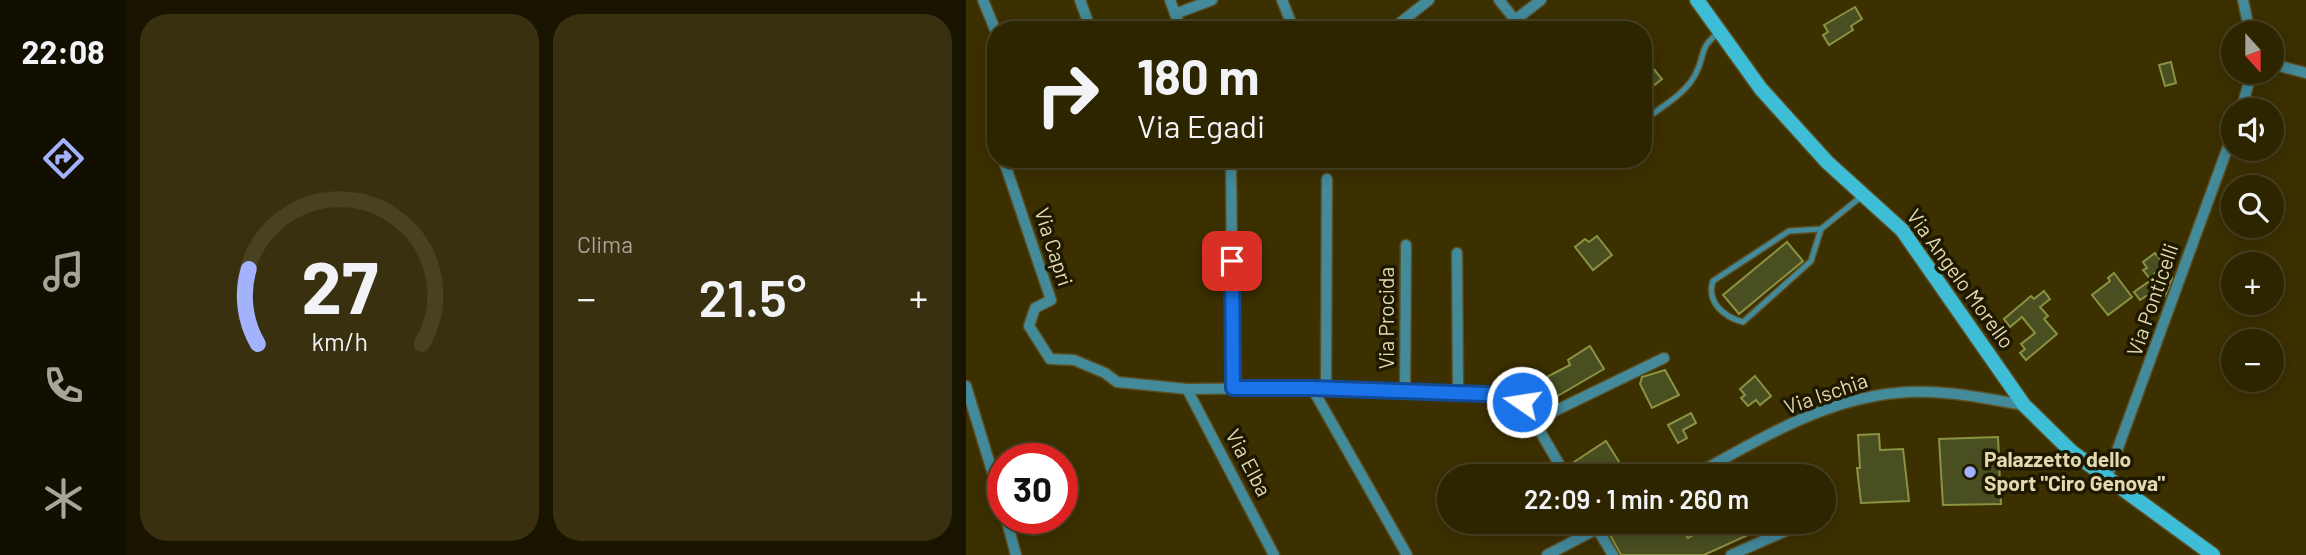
<!DOCTYPE html>
<html lang="it">
<head>
<meta charset="utf-8">
<style>
  body { margin:0; font-family:Barlow,sans-serif; background:#39300f; color:#f1f3f6; height:100vh; display:flex; flex-direction:column; font-size:26px; white-space:nowrap }
  * { box-sizing:border-box; margin:0 }
  p { font-size:23px; color:#a7a499 }
  .icon { flex:none; width:38px; height:38px; fill:none; stroke:currentColor; stroke-width:2; stroke-linecap:round; stroke-linejoin:round }
  .map { position:relative; flex:1; overflow:hidden }
  .panel { display:flex; flex-direction:column; gap:14px; padding:14px; background:#191400; width:840px }
  .panel>* { flex:none }
  .guide { position:absolute; left:21px; top:21px; width:665px; height:147px; border-radius:28px; box-shadow:0 4px 18px #0003,0 0 0 2px #484122; background:#2d2400; color:#f1f3f6; overflow:hidden }
  .needle { width:46px; rotate:159deg }
  .buttons { position:absolute; left:1255px; top:21px; display:grid; gap:14px }
  .buttons a { display:grid; place-items:center; width:63px; height:63px; border-radius:50%; background:#2d2400; box-shadow:0 4px 18px #0003,0 0 0 2px #484122; font-size:35px }
  .speed { position:absolute; left:21px; top:443px; display:flex; gap:14px; font-size:35px; font-weight:700; text-align:center }
  .speed>* { display:grid; place-content:center; width:91px; height:91px; border-radius:50%; background:#2d2400; box-shadow:0 4px 18px #0003,0 0 0 2px #484122; line-height:1 }
  .speed .limit { border:10px solid #d22; background:#fff; color:#111 }
  .pin { position:absolute; display:grid; place-items:center; width:60px; height:60px; color:#fff; margin:-30px; border-radius:14px; box-shadow:0 4px 10px #0006 }
  .me { position:absolute; width:77px; margin:-38px; rotate:283deg; stroke-linejoin:round; filter:drop-shadow(0 0 5px #0008) }
  .turn { display:flex; align-items:center; gap:24px; height:147px; padding:0 35px; font-size:32px }
  .turn .icon { width:91px; height:91px; stroke-width:2.5 }
  .turn b { display:block; font-size:49px; line-height:60px }
  .big { font-size:52px; font-weight:600; line-height:1.1 }
  .panel .tile { flex:1; display:flex; flex-direction:column; justify-content:center; gap:10px; min-width:0; padding:0 24px; border-radius:28px; background:#39300f }
  .panel .dial { align-items:center; gap:0 }
  .dial svg { height:182px; overflow:visible; fill:none; stroke:#484122; stroke-width:7; stroke-linecap:round; text-anchor:middle }
  .dial text { fill:#f1f3f6; stroke:none }
  .heat { display:flex; justify-content:space-between; align-items:center; font-size:38px; direction:ltr }
  .panel .tiles { flex:1; display:grid; gap:14px; grid-template-columns:repeat(2,1fr) }
  .trip { position:absolute; left:471px; top:464px; width:399px; height:70px; border-radius:35px; background:#2d2400; box-shadow:0 4px 18px #0003,0 0 0 2px #484122; font-weight:600; line-height:70px; text-align:center }
  main { display:flex; flex:1; min-height:0 }
  .tab-bar { display:flex; flex-direction:column; width:126px; justify-content:space-around; align-items:center; background:#120e00; color:#a7a499 }
  .tab-bar .icon { width:49px; height:49px }
  .tab-bar .active { color:#a2b2fd }
  .tab-bar b { font-size:32px; color:#f1f3f6 }
  .map>svg:first-child { display:block }
  .building { fill:#4a4f21; stroke:#8a9341; stroke-width:2 }
  .lines { fill:none; stroke-linecap:round; stroke-linejoin:round }
  .lane-casing { stroke:#5a4e20; stroke-width:8 }
  .street-casing { stroke:#5a4e20; stroke-width:13 }
  .secondary-casing { stroke:#5a4e20; stroke-width:17 }
  .lane { stroke:#438a9b; stroke-width:5 }
  .street { stroke:#438a9b; stroke-width:10 }
  .secondary { stroke:#3ebdd7; stroke-width:14 }
  .route-casing { stroke:#114b97; stroke-width:18 }
  .route { stroke:#1a73e8; stroke-width:12 }
  .poi-dot { fill:#a2b2fd; stroke:#1f1901; stroke-width:2.5 }
  .labels { text-anchor:middle; stroke-width:7; stroke-linejoin:round; paint-order:stroke }
  .street-label { font-size:21px; fill:#e3d9b1; stroke:#1f1901 }
  .poi-label { font-size:21px; font-weight:bold; fill:#e3d9b1; stroke:#1f1901; text-anchor:start }
</style>
</head>
<body>
<main>
<nav class="tab-bar">
<b>22:08</b>
<svg class="icon active" aria-label="directions" viewBox="0 0 24 24"><path d="M12 3l9 9-9 9-9-9zM9 14v-3h6M13 9l2 2-2 2"/></svg>
<svg class="icon" aria-label="music" viewBox="0 0 24 24"><path d="M9 18V5l10-2v13"/><circle cx="6" cy="18" r="3"/><circle cx="16" cy="16" r="3"/></svg>
<svg class="icon" aria-label="phone" viewBox="0 0 24 24"><path d="M5 4h4l2 5-3 2q2 4 5 5l2-3 5 2v4C11 20 4 13 5 4z"/></svg>
<svg class="icon" aria-label="climate" viewBox="0 0 24 24"><path d="M12 3v18M4 7l16 10M4 17L20 7"/></svg>
</nav>
<section class="panel">
<div class="tiles">
<div class="tile dial"><svg viewBox="0 0 100 80">
<path d="M14 69A42 42 0 1 1 86 69"/>
<path d="M14 69A42 42 0 0 1 10 36" stroke="#a2b2fd"/>
<text x="50" y="56" font-size="32" font-weight="700">27</text>
<text x="50" y="72" font-size="11">km/h</text>
</svg></div>
<div class="tile"><p>Clima</p>
<div class="heat"><a>−</a><b class="big">21.5°</b><a>+</a></div>
</div>
</div>
</section>
<div class="map">
<svg width="1340" height="555" viewBox="0 0 1340 555">
  <rect width="100%" height="100%" fill="#3c3000"/>
  <path class="building" d="M889,7L896,19L885,26L887,30L863,45L857,35L862,32L858,25Z
    M677,56L696,79L677,94Z
    M1205,62L1210,83L1199,86L1193,65Z
    M631,236L646,255L627,270L609,247L619,239L623,242Z
    M821,242L837,261L773,314L757,295Z
    M1189,253L1199,266L1189,273L1206,278L1199,296L1190,290L1174,300L1168,292L1185,280L1177,270L1181,268L1177,262Z
    M1148,273L1166,297L1142,315L1126,295L1144,281L1142,278Z
    M1078,291L1084,299L1074,307L1082,316L1078,319L1091,334L1060,360L1054,353L1059,349L1055,344L1069,333L1056,317L1044,327L1038,319L1065,296L1068,299Z
    M624,346L638,369L588,398L576,397L577,379L604,365L602,360Z
    M699,370L713,395L686,408L674,384L676,377Z
    M789,376L805,396L794,405L790,400L782,406L775,398L779,395L774,389Z
    M725,413L730,423L717,430L721,438L712,443L702,425Z
    M913,434L914,450L937,449L943,501L895,503L891,468H894L892,435Z
    M1032,437L1035,504L977,505L973,439Z
    M640,441L662,476H616L608,462Z
    M667,522H673L679,531L696,522H713L722,538L749,522L751,526L760,522H776L782,535L738,555H655L644,535Z"/>
  <g class="lines">
    <defs>
      <path id="lane" d="M677,121C695,107 722,93 731,71C740,51 733,49 752,33
        M855,229L823,231L747,281C740,302 758,317 777,322L845,261L855,229L896,196"/>
      <path id="street" d="M17,0L30,32
        M114,0L125,30
        M204,0L215,30
        M316,0L328,30
        M533,0L549,20
        M1277,0L1284,33
        M209,14L246,0
        M425,30L463,0
        M536,30L575,0
        M1306,64L1340,73
        M1275,110L1286,72
        M41,159L39,164L85,300L69,308L63,326L84,359L108,360L139,373L151,382L221,389L346,388L548,395L557,402L600,476
        M265,159L267,388
        M491,253L492,393
        M0,386L37,507
        M346,388L441,555
        M360,388L361,179
        M221,389L308,555
        M439,391L440,245
        M568,421L698,358
        M727,476C790,441 856,400 930,393C972,388 1017,398 1058,405
        M1141,478L1267,133
        M40,518L50,555
        M627,522L647,555
        M581,555L644,522
        M765,555L840,522"/>
      <path id="secondary" d="M731,0L795,89L861,162L936,230L1058,405L1106,452L1247,555"/>
    </defs>
    <use href="#lane" class="lane-casing"/>
    <use href="#street" class="street-casing"/>
    <use href="#secondary" class="secondary-casing"/>
    <use href="#lane" class="lane"/>
    <use href="#street" class="street"/>
    <use href="#secondary" class="secondary"/>
  </g>
  <g class="lines">
    <defs>
      <path id="route" d="M266,261L267,388H346L548,395L556,402"/>
    </defs>
    <use href="#route" class="route-casing"/>
    <use href="#route" class="route"/>
  </g>
  <circle class="poi-dot" cx="1004" cy="472" r="7"/>
  <g class="labels">
    <g class="street-label">
      <text transform="translate(87 247) rotate(72)" y="7">Via Capri</text>
      <text transform="translate(994 279) rotate(54)" y="7">Via Angelo Morello</text>
      <text transform="translate(1187 300) rotate(-71)" y="7">Via Ponticelli</text>
      <text transform="translate(421 318) rotate(-90)" y="7">Via Procida</text>
      <text transform="translate(860 394) rotate(-19)" y="7">Via Ischia</text>
      <text transform="translate(282 463) rotate(62)" y="7">Via Elba</text>
    </g>
    <g class="poi-label">
      <text x="1018" y="467">Palazzetto dello<tspan x="1018" dy="24">Sport "Ciro Genova"</tspan></text>
    </g>
  </g>
</svg>
<div class="buttons">
<a><svg class="needle" viewBox="-14 -14 28 28"><path d="M0-13l5 13h-10z" fill="#e53935"/><path d="M0 13l5-13h-10z" fill="#a7a499"/></svg></a>
<a><svg class="icon" aria-label="sound" viewBox="0 0 24 24"><path d="M4 9h4l5-4v14l-5-4H4zM17 9q2 3 0 6"/></svg></a>
<a><svg class="icon" aria-label="search" viewBox="0 0 24 24"><circle cx="10" cy="10" r="6"/><path d="M15 15l6 6"/></svg></a>
<a>+</a>
<a>−</a>
</div>
<div class="speed"><div class="limit">30</div></div>
<div class="pin" style="left:266px;top:261px;background:#d93025"><svg class="icon" aria-label="arrive" viewBox="0 0 24 24"><path d="M6 21V4h12l-3 4 3 4H6"/></svg></div>
<svg class="me" style="left:556px;top:402px" viewBox="-20 -20 40 40"><circle r="17" fill="#1a73e8" stroke="#fff" stroke-width="3"/><path d="M0-11L8 9 0 5-8 9z" fill="#fff"/></svg>
<div class="trip">22:09 · 1 min · 260 m</div>
<div class="guide">
<div class="turn"><svg class="icon" aria-label="right" viewBox="0 0 24 24"><path d="M7 20v-9h11M14 6l5 5-5 5"/></svg><div><b>180 m</b>Via Egadi</div></div>
</div>
</div>
</main>
</body>
</html>
